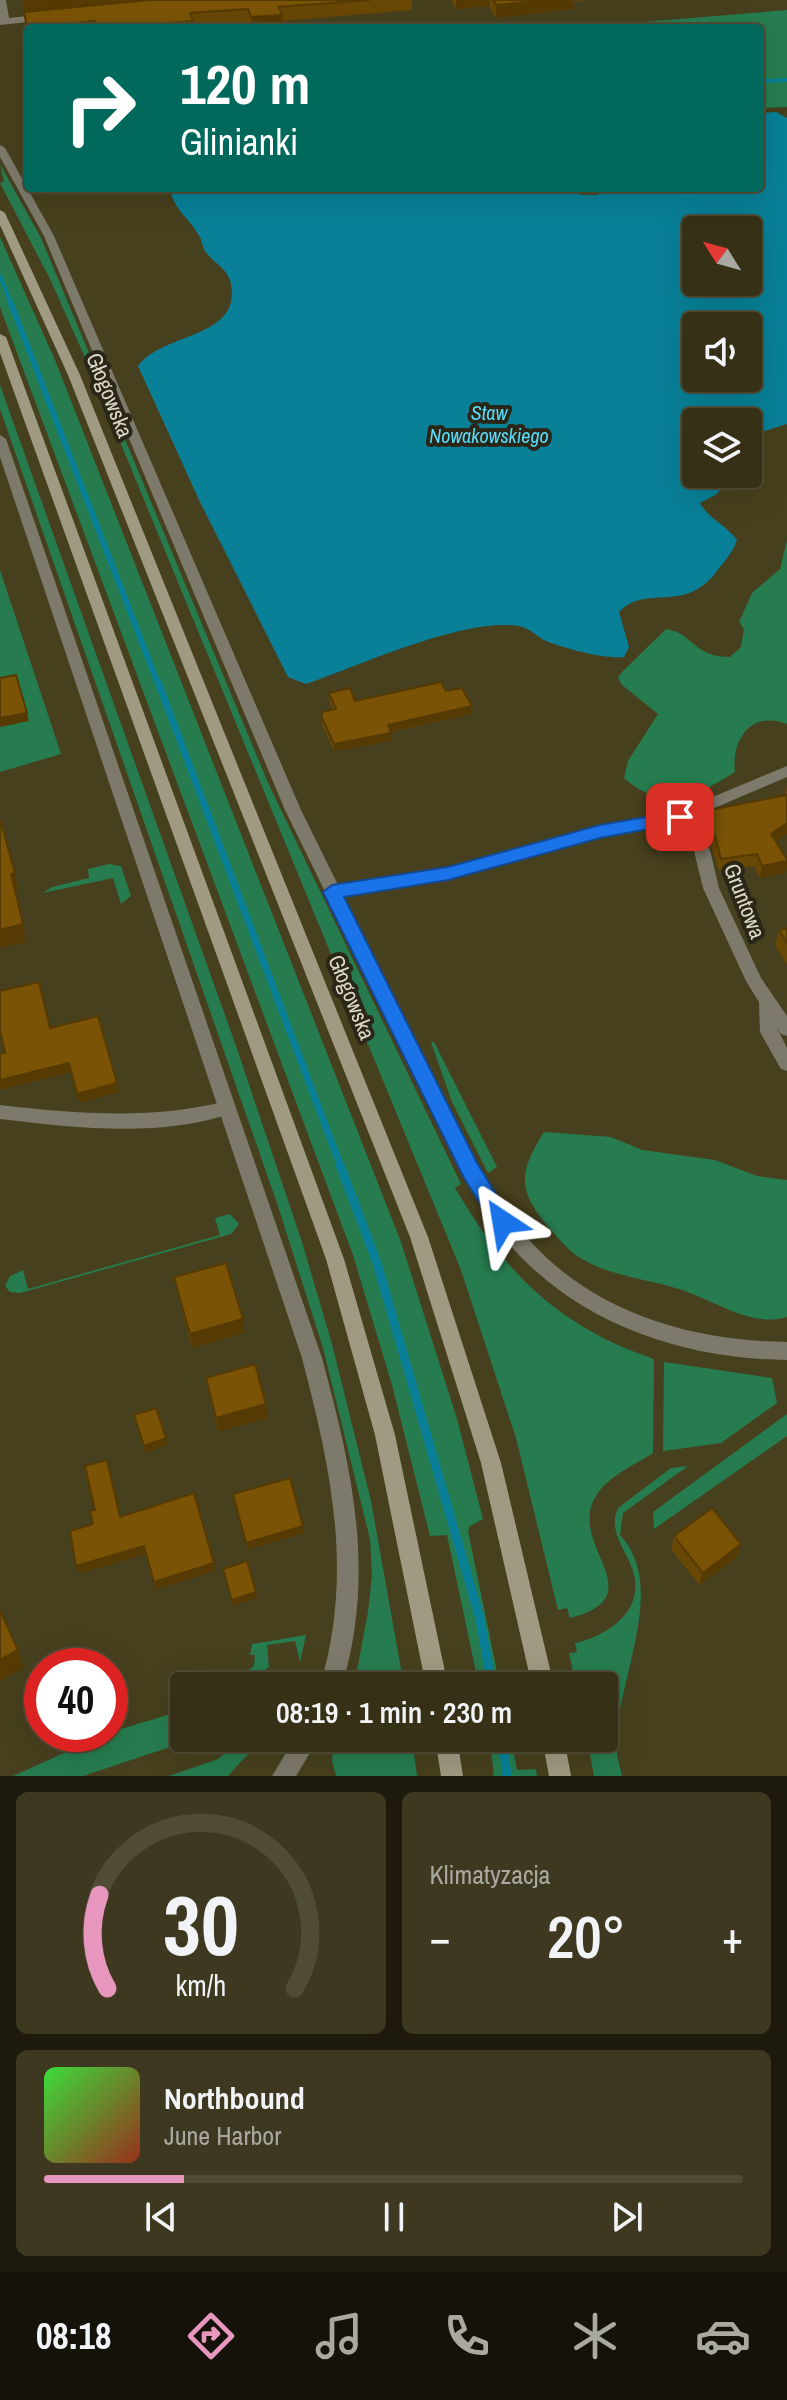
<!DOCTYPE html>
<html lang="pl">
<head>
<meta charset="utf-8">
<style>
  body { margin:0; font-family:"Archivo Narrow",sans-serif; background:#3d381f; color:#f1f3f6; height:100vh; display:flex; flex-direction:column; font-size:30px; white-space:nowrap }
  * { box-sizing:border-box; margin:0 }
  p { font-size:26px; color:#aaa9a1 }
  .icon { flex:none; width:44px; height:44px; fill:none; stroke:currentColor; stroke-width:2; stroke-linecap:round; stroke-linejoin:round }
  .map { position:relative; height:1776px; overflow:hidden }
  .sheet { display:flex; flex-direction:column; gap:16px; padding:16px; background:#1d1a0c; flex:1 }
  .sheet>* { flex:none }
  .banner { position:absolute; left:24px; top:24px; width:740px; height:168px; border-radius:8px; box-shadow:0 8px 32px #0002,0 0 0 2px #4f4b35; background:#00695c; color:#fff; overflow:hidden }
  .needle { width:52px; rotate:307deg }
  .buttons { position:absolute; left:682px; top:216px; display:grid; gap:16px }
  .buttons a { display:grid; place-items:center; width:80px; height:80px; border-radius:8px; background:#353016; box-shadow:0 8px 32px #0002,0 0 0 2px #4f4b35; font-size:40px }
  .speed { position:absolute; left:24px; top:1648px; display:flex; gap:16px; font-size:40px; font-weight:700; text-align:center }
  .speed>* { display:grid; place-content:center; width:104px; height:104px; border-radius:50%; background:#353016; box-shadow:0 8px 32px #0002,0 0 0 2px #4f4b35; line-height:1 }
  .speed .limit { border:12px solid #d22; background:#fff; color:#111 }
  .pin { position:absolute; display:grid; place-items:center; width:68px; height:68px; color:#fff; margin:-34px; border-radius:16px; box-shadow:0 4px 12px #0006 }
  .me { position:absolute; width:88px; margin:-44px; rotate:327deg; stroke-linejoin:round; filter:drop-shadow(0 0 6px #0008) }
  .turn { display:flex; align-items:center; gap:28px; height:168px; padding:0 24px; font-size:36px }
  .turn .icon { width:104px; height:104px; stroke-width:2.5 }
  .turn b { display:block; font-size:56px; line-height:68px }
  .big { font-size:60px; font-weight:600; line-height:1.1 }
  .sheet .tile { flex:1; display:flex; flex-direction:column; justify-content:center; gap:12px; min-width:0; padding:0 28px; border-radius:12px; background:#3d381f }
  .sheet .dial { align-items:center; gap:0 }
  .dial svg { height:208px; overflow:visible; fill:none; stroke:#4f4b35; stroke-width:7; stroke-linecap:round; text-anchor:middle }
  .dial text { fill:#f1f3f6; stroke:none }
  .song { display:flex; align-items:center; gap:24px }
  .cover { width:96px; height:96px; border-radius:12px; background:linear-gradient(135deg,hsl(120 70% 55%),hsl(10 70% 35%)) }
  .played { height:8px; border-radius:4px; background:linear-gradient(90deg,#e797bd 20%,#4f4b35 20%) }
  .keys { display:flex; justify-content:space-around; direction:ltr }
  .heat { display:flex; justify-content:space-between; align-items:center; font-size:44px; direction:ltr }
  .sheet .tiles { flex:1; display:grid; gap:16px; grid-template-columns:1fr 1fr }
  .tile:last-child { grid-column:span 2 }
  .trip { position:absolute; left:170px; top:1672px; width:448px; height:80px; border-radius:8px; background:#353016; box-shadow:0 8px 32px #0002,0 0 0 2px #4f4b35; font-weight:600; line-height:80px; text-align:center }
  .tab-bar { display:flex; height:128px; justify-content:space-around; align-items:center; background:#151309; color:#aaa9a1 }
  .tab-bar .icon { width:56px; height:56px }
  .tab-bar .on { color:#e797bd }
  .tab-bar b { font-size:36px; color:#f1f3f6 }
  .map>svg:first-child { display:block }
  .green { fill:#267c4f }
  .water { fill:#098097; fill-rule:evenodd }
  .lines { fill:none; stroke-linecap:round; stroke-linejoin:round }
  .stream-far3 { stroke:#098097; stroke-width:4 }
  .stream-far2 { stroke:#098097; stroke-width:6 }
  .stream-far1 { stroke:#098097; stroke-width:7 }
  .stream { stroke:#098097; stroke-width:9 }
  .minor { fill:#7e7a6b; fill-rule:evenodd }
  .tertiary { fill:#7e7a6b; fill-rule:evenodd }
  .secondary { fill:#a09a82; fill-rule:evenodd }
  .wall { fill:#694705 }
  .shaded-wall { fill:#553a04 }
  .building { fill:#7a5306; stroke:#553a04; stroke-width:2 }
  .route { fill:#1a73e8; stroke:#114b97; stroke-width:2 }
  .labels { text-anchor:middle; stroke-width:8; stroke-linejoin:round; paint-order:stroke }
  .far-water-label { font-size:20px; font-style:italic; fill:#59dcfb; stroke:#2a2618 }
  .street-label { font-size:22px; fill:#dedac7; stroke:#2a2618 }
</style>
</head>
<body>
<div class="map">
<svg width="787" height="1776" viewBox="0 0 787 1776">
  <rect width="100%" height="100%" fill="#47401e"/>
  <path class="green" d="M787,10V107L760,108V28H570Z
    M0,164L41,238L269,785L461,1184L455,1188C504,1272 559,1327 654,1359L653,1453C633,1466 601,1479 592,1504C575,1550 652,1597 570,1618L567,1608L558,1610L516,1438L461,1270L91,371L51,281L0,183L4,182Z
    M0,237L55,360L401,1242L457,1419L483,1519L470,1526L468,1531L500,1686H479L447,1535L430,1536L392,1385L353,1255L0,307Z
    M0,385L235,1043L302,1242L332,1344L371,1501L404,1686H354L368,1612L372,1575L370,1539L323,1348L278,1206L0,409Z
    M787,540V724C752,710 731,739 735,772C697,796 663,813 624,778L628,761L658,714L622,685L618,678L621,673L666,629C693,633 693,657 730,657L741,647L744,629L739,622L752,593L780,569Z
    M0,570L61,754L0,772Z
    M109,864L121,866L131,896L121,904L113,878L43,893L52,887L89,878L88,869Z
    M431,1042H434L497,1167L488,1173L452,1102Z
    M544,1132L611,1137L642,1150L715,1160L757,1176L787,1180V1317C751,1328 716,1301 682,1290C649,1279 613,1277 582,1259C570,1252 560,1240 551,1230C518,1191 517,1175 544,1132Z
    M230,1214L239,1224L231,1234L20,1293L10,1292L5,1286L10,1276L23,1270L28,1289L220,1235L215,1218Z
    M664,1362L772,1378L777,1403L721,1443L663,1451Z
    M787,1414V1436L654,1529L653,1512Z
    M688,1466L623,1513L620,1535C669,1587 616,1682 616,1745C616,1755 620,1766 622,1776H594L587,1738H604V1686H576L569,1653L577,1652L575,1643C610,1635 647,1609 632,1568C624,1547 608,1530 618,1508L671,1468Z
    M306,1635L300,1662L295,1641L267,1645L269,1667L244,1686H226L254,1666L255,1655H250L252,1644Z
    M184,1710V1738H197L83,1776H13L111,1732Z
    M244,1738H263L228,1776H169L218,1759Z
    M334,1738H412L417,1776H336L332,1761Z
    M489,1738H511L517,1770L536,1769L537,1776H491L494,1775Z"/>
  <path class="water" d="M776,112L787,118V424L748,436V422H696V474H732L717,494L700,503C709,519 726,525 737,540C732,554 725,560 717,571C684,615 647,583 619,612L629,647L624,657C603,659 567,649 546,641C537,637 530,628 519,626C465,617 360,665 306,684L288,677L200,502L138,366C163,332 241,339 231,284C228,268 213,263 205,251C202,246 202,239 198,234C186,214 177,214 169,188H578L581,195H598L603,188H760V113ZM696,230H748V282H696ZM696,326H748V378H696Z"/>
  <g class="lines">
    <path class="stream-far3" d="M760,81L787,80
      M0,276L11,303"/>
    <path class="stream-far2" d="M10,301L158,684"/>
    <path class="stream-far1" d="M158,682L341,1167"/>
    <path class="stream" d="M340,1165L377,1263L480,1619L492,1686
      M502,1738L507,1776"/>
    <path class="minor" d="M0,0H6L9,18L46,14L51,17L46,20L0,25Z
      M787,766V777L689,819L710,850L719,888L761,978L787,1016V1036L781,1034L777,1028L787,1048V1071L781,1069L760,1032L759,1002L746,981L703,888L694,851L676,823L600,837L448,880L332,898L324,892L332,886L448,868L600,825L677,812Z
      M227,1101L233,1103L236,1108L233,1113C158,1138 77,1128 0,1119V1105C77,1114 151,1120 227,1101Z"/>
    <path class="tertiary" d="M0,145L5,148L54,236L301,810L476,1165C493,1191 509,1218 530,1241C595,1313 692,1341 787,1342V1360C689,1359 590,1328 520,1256C497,1233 480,1203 464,1175L285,810L44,236L0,157Z
      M0,435L6,439L322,1358C352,1469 376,1572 342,1686H320C354,1573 331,1469 302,1358L0,457Z
      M295,1738H319L296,1776H272Z"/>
    <path class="secondary" d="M0,210L5,213L80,375L428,1237L501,1463L554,1686H532L481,1463L410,1237L68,375L0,225Z
      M0,334L6,337L344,1259L395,1435L448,1686H426L375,1435L326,1259L0,353Z
      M435,1738H457L463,1776H441Z
      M542,1738H564L571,1776H549Z"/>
  </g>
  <path class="wall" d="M22,0H412V10L283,21V28H251L249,22L193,27V28H28V37Z
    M451,0H591L573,1V9L496,18L489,6L456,9Z
    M446,691L471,714L391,732V741L334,751L322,725V712L333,710L329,700V693L355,701Z
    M787,784V834L776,841L787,859L786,873L760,878L754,866L719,871L712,848L697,824L699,812L785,795Z
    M787,928V965L775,945L779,930Z
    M174,1277L243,1319L244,1333L192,1348L177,1291Z
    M206,1378L268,1418L218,1431L208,1391Z
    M674,1536L737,1557L699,1585L671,1549Z"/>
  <path class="shaded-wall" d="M23,0H166L24,14Z
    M456,0H490L489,6L456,9Z
    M547,0H573V9L496,18V5Z
    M282,15L283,28H252L251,17Z
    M95,21L96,28H28Z
    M193,21V28H150L149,25Z
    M472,706L471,714L388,732V725Z
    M27,713L29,721L0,727V718Z
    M391,733V741L334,751V744Z
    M787,823V834L769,846L771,834Z
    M787,861L786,873L760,878L762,866Z
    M15,873L18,891H15L11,874Z
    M23,924L27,942L0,948V930Z
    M69,1063L71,1072L0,1090V1080Z
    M117,1083L119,1092L79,1103L77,1094Z
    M243,1319L244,1333L192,1348L190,1334Z
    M266,1404L268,1418L218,1431L216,1418Z
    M166,1438L168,1445L145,1453L144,1446Z
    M303,1526L304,1533L247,1550L246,1543Z
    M741,1544L737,1557L699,1585L703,1573Z
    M144,1546L146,1554L79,1574L76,1566Z
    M214,1563L215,1571L155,1590L154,1582Z
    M256,1592L257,1598L233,1606L232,1600Z
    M18,1650L24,1668L0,1681V1660Z"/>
  <path class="building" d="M150,0H370L279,7L282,15L251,17L248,9L190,13L193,21L149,25L150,28H97L95,21L27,28L24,12Z
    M493,0H547L496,5Z
    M16,675L27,713L0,718V678Z
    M441,682L446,691L462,688L472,706L388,725L391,733L334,744L322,718V712L336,709L329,693L350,688L355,701Z
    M787,795V823L771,834L787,859V861L762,866L757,854L721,859L715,836L699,812Z
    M0,819L15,873L11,874L23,924L0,930Z
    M787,928V943L779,930Z
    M39,982L50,1028L98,1016L117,1083L77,1094L69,1063L0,1080V1054L5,1053L0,1030V991Z
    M226,1263L243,1319L190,1334L174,1277Z
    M255,1364L266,1404L216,1418L206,1378Z
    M156,1408L166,1438L144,1446L134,1415Z
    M107,1460L120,1517L194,1493L214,1563L154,1582L144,1546L76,1566L70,1531L93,1524L90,1511L95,1510L85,1466Z
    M290,1478L303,1526L246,1543L233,1494Z
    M712,1508L741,1544L703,1573L674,1536Z
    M247,1561L256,1592L232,1600L223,1569Z
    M0,1610L18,1650L0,1660Z"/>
  <path class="route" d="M680,811L686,813V822L600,838L448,880L344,897L477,1163L513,1222L510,1228H495L463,1176L323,892L332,885L448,867L600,825Z"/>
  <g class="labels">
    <g class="far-water-label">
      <text x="489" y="420">Staw<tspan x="489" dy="23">Nowakowskiego</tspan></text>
    </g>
    <g class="street-label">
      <text transform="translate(110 395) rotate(68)" y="8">Głogowska</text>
      <text transform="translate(745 901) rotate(69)" y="8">Gruntowa</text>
      <text transform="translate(352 997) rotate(68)" y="8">Głogowska</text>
    </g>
  </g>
</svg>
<div class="buttons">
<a><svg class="needle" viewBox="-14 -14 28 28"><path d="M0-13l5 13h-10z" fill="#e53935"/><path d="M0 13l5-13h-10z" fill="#aaa9a1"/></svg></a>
<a><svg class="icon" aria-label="sound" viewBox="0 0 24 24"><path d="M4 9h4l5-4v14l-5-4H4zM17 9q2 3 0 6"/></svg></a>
<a><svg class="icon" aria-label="layers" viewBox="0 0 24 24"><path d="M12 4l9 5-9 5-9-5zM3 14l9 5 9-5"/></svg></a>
</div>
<div class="speed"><div class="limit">40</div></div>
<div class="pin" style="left:680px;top:817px;background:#d93025"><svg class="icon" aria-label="arrive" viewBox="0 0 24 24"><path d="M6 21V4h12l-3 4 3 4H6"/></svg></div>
<svg class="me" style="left:503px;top:1222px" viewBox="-20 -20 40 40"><path d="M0-17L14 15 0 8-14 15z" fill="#1a73e8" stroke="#fff" stroke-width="4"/></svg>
<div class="trip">08:19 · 1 min · 230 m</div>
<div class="banner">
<div class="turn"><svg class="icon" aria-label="right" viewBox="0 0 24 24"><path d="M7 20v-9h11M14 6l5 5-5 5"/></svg><div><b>120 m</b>Glinianki</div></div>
</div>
</div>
<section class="sheet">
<div class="tiles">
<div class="tile dial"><svg viewBox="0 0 100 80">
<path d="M14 69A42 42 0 1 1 86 69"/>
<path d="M14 69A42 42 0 0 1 11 33" stroke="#e797bd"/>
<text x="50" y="56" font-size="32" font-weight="700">30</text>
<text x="50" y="72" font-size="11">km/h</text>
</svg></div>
<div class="tile"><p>Klimatyzacja</p>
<div class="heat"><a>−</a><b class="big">20°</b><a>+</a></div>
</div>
<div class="tile">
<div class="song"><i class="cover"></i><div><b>Northbound</b><p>June Harbor</p></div></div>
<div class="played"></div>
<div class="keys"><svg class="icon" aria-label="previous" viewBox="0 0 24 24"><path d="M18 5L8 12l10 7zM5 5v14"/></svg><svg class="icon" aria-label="pause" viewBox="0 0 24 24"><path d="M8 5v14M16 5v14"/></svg><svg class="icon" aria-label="next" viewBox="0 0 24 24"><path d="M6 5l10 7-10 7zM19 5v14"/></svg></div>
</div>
</div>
</section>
<nav class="tab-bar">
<b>08:18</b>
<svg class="icon on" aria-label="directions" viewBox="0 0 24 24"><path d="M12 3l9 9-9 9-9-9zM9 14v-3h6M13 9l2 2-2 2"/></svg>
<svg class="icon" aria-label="music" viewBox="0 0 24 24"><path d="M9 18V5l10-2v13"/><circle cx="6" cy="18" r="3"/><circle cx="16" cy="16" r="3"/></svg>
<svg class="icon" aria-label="phone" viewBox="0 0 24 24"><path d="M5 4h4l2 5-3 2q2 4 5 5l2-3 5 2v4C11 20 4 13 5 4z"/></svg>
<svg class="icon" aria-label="climate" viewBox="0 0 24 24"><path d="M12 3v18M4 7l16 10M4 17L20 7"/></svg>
<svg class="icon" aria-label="car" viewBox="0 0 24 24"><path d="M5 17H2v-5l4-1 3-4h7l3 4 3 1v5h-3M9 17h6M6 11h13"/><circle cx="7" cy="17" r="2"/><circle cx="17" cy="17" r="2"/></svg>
</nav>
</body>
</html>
